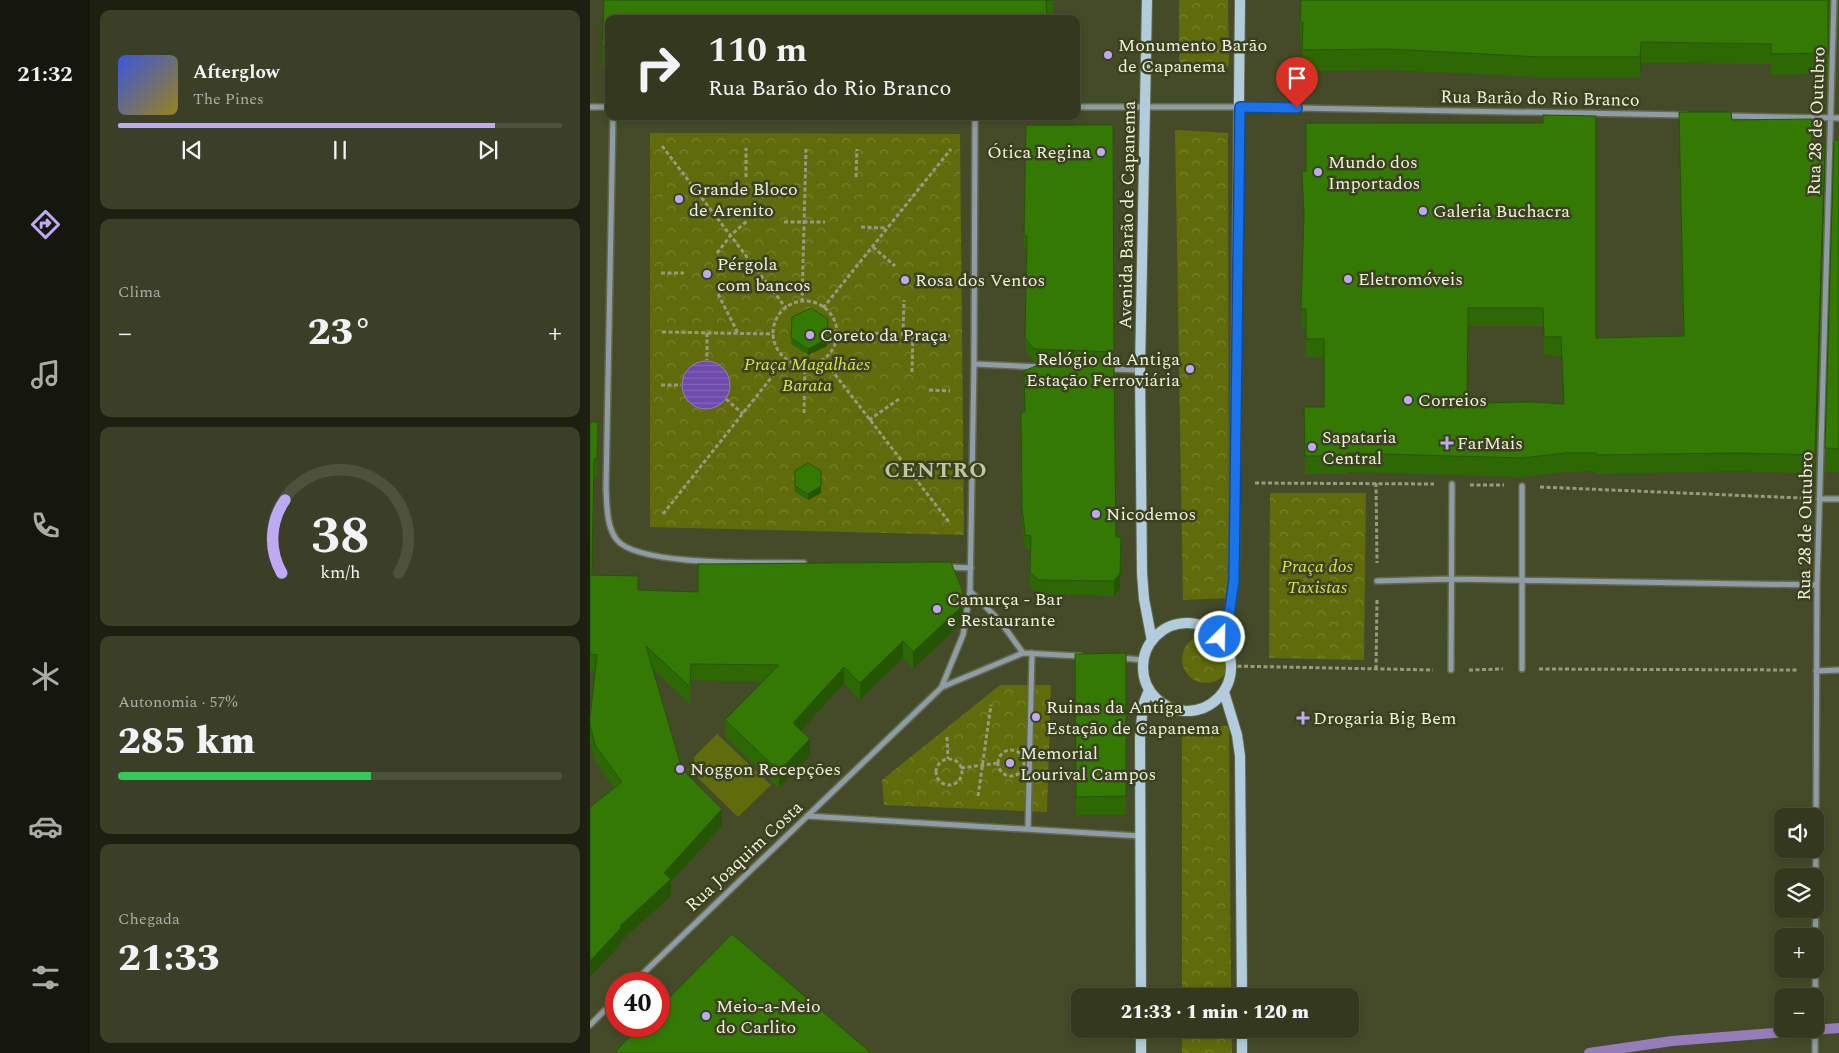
<!DOCTYPE html>
<html lang="pt">
<head>
<meta charset="utf-8">
<style>
  body { margin:0; font-family:Spectral,serif; background:#3c3f28; color:#f1f3f6; height:100vh; display:flex; flex-direction:column; font-size:19px; white-space:nowrap }
  * { box-sizing:border-box; margin:0 }
  p { font-size:16px; color:#a9aca4 }
  .icon { flex:none; width:28px; height:28px; fill:none; stroke:currentColor; stroke-width:2; stroke-linecap:round; stroke-linejoin:round }
  .map { position:relative; flex:1; overflow:hidden }
  .sheet { display:flex; flex-direction:column; gap:10px; padding:10px; background:#1d1f11; width:500px }
  .sheet>* { flex:none }
  .banner { position:absolute; left:15px; top:15px; width:475px; height:105px; border-radius:10px; box-shadow:0 2px 8px #0003,0 0 0 1px #4e523d; background:#34381f; color:#f1f3f6; overflow:hidden }
  .tools { position:absolute; left:1184px; top:808px; display:grid; gap:10px }
  .tools a { display:grid; place-items:center; width:50px; height:50px; border-radius:10px; background:#34381f; box-shadow:0 2px 8px #0003,0 0 0 1px #4e523d; font-size:25px }
  .speed { position:absolute; left:15px; top:972px; display:flex; gap:10px; font-size:25px; font-weight:700; text-align:center }
  .speed>* { display:grid; place-content:center; width:65px; height:65px; border-radius:50%; background:#34381f; box-shadow:0 2px 8px #0003,0 0 0 1px #4e523d; line-height:1 }
  .speed .limit { border:8px solid #d22; background:#fff; color:#111 }
  .pin { position:absolute; display:grid; place-items:center; width:42px; height:42px; color:#fff; margin:-51px -21px; border-radius:50% 50% 50% 0; rotate:-45deg; box-shadow:0 0 5px #0007 }
  .pin .icon { rotate:45deg }
  .me { position:absolute; width:55px; margin:-28px; rotate:23deg; stroke-linejoin:round; filter:drop-shadow(0 0 4px #0008) }
  .turn { display:flex; align-items:center; gap:18px; height:105px; padding:0 20px; font-size:22px }
  .turn .icon { width:65px; height:65px; stroke-width:2.5 }
  .turn b { display:block; font-size:35px; line-height:42px }
  .big { font-size:38px; font-weight:800; line-height:1.1 }
  .sheet .card { flex:1; display:flex; flex-direction:column; justify-content:center; gap:8px; min-width:0; padding:0 18px; border-radius:10px; background:#3c3f28 }
  .sheet .dial { align-items:center; gap:0 }
  .dial svg { height:130px; overflow:visible; fill:none; stroke:#4e523d; stroke-width:7; stroke-linecap:round; text-anchor:middle }
  .dial text { fill:#f1f3f6; stroke:none }
  .song { display:flex; align-items:center; gap:15px }
  .cover { width:60px; height:60px; border-radius:8px; background:linear-gradient(135deg,hsl(230 70% 55%),hsl(50 70% 35%)) }
  .played { height:5px; border-radius:2px; background:linear-gradient(90deg,#bfa9f4 85%,#4e523d 85%) }
  .keys { display:flex; justify-content:space-around; direction:ltr }
  .heat { display:flex; justify-content:space-between; align-items:center; font-size:28px; direction:ltr }
  .charge { height:8px; border-radius:4px; background:linear-gradient(90deg,#34c759 57%,#4e523d 0) }
  .trip { position:absolute; left:481px; top:988px; width:288px; height:50px; border-radius:10px; background:#34381f; box-shadow:0 2px 8px #0003,0 0 0 1px #4e523d; font-weight:800; line-height:50px; text-align:center }
  main { display:flex; flex:1; min-height:0 }
  .menu { display:flex; flex-direction:column; width:90px; justify-content:space-around; align-items:center; background:#15160c; color:#a9aca4 }
  .menu .icon { width:35px; height:35px }
  .menu .active { color:#bfa9f4 }
  .menu b { font-size:22px; color:#f1f3f6 }
  .map>svg:first-child { display:block }
  .forest { fill:url(#forest-crowns) }
  .garden { fill:#606b0b }
  .water { fill:url(#water-rules); stroke:#957dbc }
  .lines { fill:none; stroke-linecap:round; stroke-linejoin:round }
  .stream { stroke:#957dbc; stroke-width:10 }
  .street-casing { stroke:#636949; stroke-width:8 }
  .secondary-casing { stroke:#636949; stroke-width:12 }
  .path { stroke:#969b80; stroke-width:3; stroke-dasharray:4 2.5; stroke-linecap:butt }
  .street { stroke:#8d9ca7; stroke-width:5 }
  .secondary { stroke:#b3ccdd; stroke-width:10 }
  .wall { fill:#2e6804; fill-rule:evenodd }
  .shaded-wall { fill:#255504 }
  .building { fill:#357905; stroke:#255504; fill-rule:evenodd }
  .route-casing { stroke:#114b97; stroke-width:12 }
  .route { stroke:#1a73e8; stroke-width:9 }
  .poi-dot { fill:#bfa9f4; stroke:#3b401f; stroke-width:2 }
  .labels { text-anchor:middle; stroke-width:5; stroke-linejoin:round; paint-order:stroke }
  .poi-label { font-size:18px; fill:#edf1dd; stroke:#3b401f; text-anchor:start }
  .street-label { font-size:18px; fill:#edf1dd; stroke:#3b401f }
  .park-label { font-size:18px; font-style:italic; fill:#d2e842; stroke:#3b401f }
  .district-label { font-size:22px; font-weight:bold; letter-spacing:1px; fill:#bfc7a0; stroke:#3b401f }
</style>
</head>
<body>
<main>
<nav class="menu">
<b>21:32</b>
<svg class="icon active" aria-label="directions" viewBox="0 0 24 24"><path d="M12 3l9 9-9 9-9-9zM9 14v-3h6M13 9l2 2-2 2"/></svg>
<svg class="icon" aria-label="music" viewBox="0 0 24 24"><path d="M9 18V5l10-2v13"/><circle cx="6" cy="18" r="3"/><circle cx="16" cy="16" r="3"/></svg>
<svg class="icon" aria-label="phone" viewBox="0 0 24 24"><path d="M5 4h4l2 5-3 2q2 4 5 5l2-3 5 2v4C11 20 4 13 5 4z"/></svg>
<svg class="icon" aria-label="climate" viewBox="0 0 24 24"><path d="M12 3v18M4 7l16 10M4 17L20 7"/></svg>
<svg class="icon" aria-label="car" viewBox="0 0 24 24"><path d="M5 17H2v-5l4-1 3-4h7l3 4 3 1v5h-3M9 17h6M6 11h13"/><circle cx="7" cy="17" r="2"/><circle cx="17" cy="17" r="2"/></svg>
<svg class="icon" aria-label="filters" viewBox="0 0 24 24"><path d="M4 7h16M4 17h16"/><circle cx="9" cy="7" r="2"/><circle cx="15" cy="17" r="2"/></svg>
</nav>
<section class="sheet">
<div class="card">
<div class="song"><i class="cover"></i><div><b>Afterglow</b><p>The Pines</p></div></div>
<div class="played"></div>
<div class="keys"><svg class="icon" aria-label="previous" viewBox="0 0 24 24"><path d="M18 5L8 12l10 7zM5 5v14"/></svg><svg class="icon" aria-label="pause" viewBox="0 0 24 24"><path d="M8 5v14M16 5v14"/></svg><svg class="icon" aria-label="next" viewBox="0 0 24 24"><path d="M6 5l10 7-10 7zM19 5v14"/></svg></div>
</div>
<div class="card"><p>Clima</p>
<div class="heat"><a>−</a><b class="big">23°</b><a>+</a></div>
</div>
<div class="card dial"><svg viewBox="0 0 100 80">
<path d="M14 69A42 42 0 1 1 86 69"/>
<path d="M14 69A42 42 0 0 1 16 24" stroke="#bfa9f4"/>
<text x="50" y="56" font-size="32" font-weight="700">38</text>
<text x="50" y="72" font-size="11">km/h</text>
</svg></div>
<div class="card"><p>Autonomia · 57%</p><b class="big">285 km</b><div class="charge"></div></div>
<div class="card"><p>Chegada</p><b class="big">21:33</b></div>
</section>
<div class="map">
<svg width="1249" height="1053" viewBox="0 0 1249 1053">
  <defs>
    <pattern id="forest-crowns" width="20" height="18" patternUnits="userSpaceOnUse" patternTransform="scale(1.25)"><rect width="20" height="18" fill="#606b0b"/><path d="M2 6a3 3 0 1 1 6 0M12 15a3 3 0 1 1 6 0" fill="none" stroke="#77812e"/></pattern>
    <pattern id="water-rules" width="6" height="5" patternUnits="userSpaceOnUse" patternTransform="scale(1.25)"><rect width="6" height="5" fill="#6f4bae"/><path d="M0 2.5h6" fill="none" stroke="#8465b9"/></pattern>
  </defs>
  <rect width="100%" height="100%" fill="#454b29"/>
  <path class="forest" d="M589,0H638L639,66L589,68Z
    M585,130L638,133L639,598L593,600Z
    M60,133L370,134L374,535L60,527Z
    M680,493H776L774,660L679,658Z
    M592 659a24 24 0 1 1 48 0a24 24 0 1 1-48 0Z
    M410,685H461L457,812L294,805L292,780Z
    M592,726H639L641,996H592Z
    M592,1029H642V1053H592Z"/>
  <path class="garden" d="M127,734L181,785L148,817L108,778L104,757Z"/>
  <path class="water" d="M92 385a24 24 0 1 1 48 0a24 24 0 1 1-48 0Z"/>
  <g class="lines">
    <path class="stream" d="M999,1053L1082,1041L1249,1028"/>
    <defs>
      <path id="street" d="M0,107H19
        M486,107H650L1096,115
        M23,116L16,488C17,503 16,527 27,540C49,567 177,562 214,563
        M1137,116L1249,118
        M384,364L451,367
        M517,369L550,370
        M932,486V669
        M1229,499H1249
        M358,567L381,568
        M787,581L862,579L1227,585
        M380,591L410,621L433,653
        M531,658L553,660
        M861,670L862,484
        M1226,671L1249,670
        M352,686L373,635L380,591L384,364L385,116
        M217,816L550,836
        M438,828L442,653
        M42,984L352,687L433,653L490,656
        M0,1025L26,999
        M1225,1053L1227,585L1244,0"/>
      <path id="secondary" d="M557,0L550,370L552,573L554,599L562,641
        M553 667a44 44 0 1 1 88 0a44 44 0 1 1-88 0Z
        M630,637L639,616L644,580L650,0
        M634,692L647,735L650,756L652,996
        M551,996L550,738L553,705L559,690
        M551,1029V1053
        M652,1029V1053"/>
    </defs>
    <use href="#street" class="street-casing"/>
    <use href="#secondary" class="secondary-casing"/>
    <path class="path" d="M72,146L196,308
      M156,177V148
      M266,177L267,149
      M194,222H235
      M271,227L297,228
      M283,247L305,266
      M127,253L141,235L157,221
      M71,273H94
      M128,294L148,333
      M183 333a32 32 0 1 1 64 0a32 32 0 1 1-64 0Z
      M212,302L216,149
      M233,308L361,149
      M72,332L183,334
      M246,332L360,336
      M117,333V360
      M313,334L314,300
      M233,359L359,522
      M322,372L323,335
      M71,385H91
      M339,390L360,391
      M136,399L153,414
      M214,413L215,365
      M279,420L309,399
      M665,483L844,484
      M786,483L787,563
      M880,485H914
      M950,487L1211,498
      M73,514L196,359
      M641,666L843,670
      M786,669L787,599
      M949,669L1208,670
      M879,670L913,669
      M357,737L358,759
      M408 763a13 13 0 1 1 26 0a13 13 0 1 1-26 0Z
      M346 772a13 13 0 1 1 26 0a13 13 0 1 1-26 0Z
      M371,768L408,763
      M388,796L401,705"/>
    <use href="#street" class="street"/>
    <use href="#secondary" class="secondary"/>
  </g>
  <path class="wall" d="M14,0H463V19H19V67H12V47Z
    M1239,0L1238,73L1181,75V64L1051,63L1050,77H950L798,70L712,71V42H710V22Z
    M1089,112L1142,120L1222,145L1235,163L1225,474L1148,471L1006,474V471L976,472L932,477L757,472V474H715L714,407H734V357H716V327H711L714,225L712,171L1006,338L1093,336ZM878,326H953L954,355L971,356L973,404L877,403Z
    M523,125L524,359L526,537L531,552L530,588L524,596L448,594L440,586V550H435L432,521L431,412H435L451,364V362H444L435,350L437,249H434V236Z
    M1249,140V472H1235V448Z
    M202,317L238,325L237,346L218,355L201,344Z
    M0,422H8L7,477H4L2,575L48,590L373,609L370,625L323,669L313,658L270,700L254,683L211,731L220,756L189,788L135,737V720L173,682L101,680L100,704L63,669L92,769L132,826L81,882V896L31,941V944L24,788L5,761L0,742V718L5,671H0Z
    M205,471L231,493L218,500L205,492Z
    M536,653V815H486L485,654Z"/>
  <path class="shaded-wall" d="M1051,42V63L1050,77V57Z
    M1235,145V163L1225,474V455Z
    M238,319L237,346L218,355V349Z
    M231,486V493L218,500V494Z
    M531,537L530,588L524,596V581Z
    M373,592V609L370,625L323,669V652Z
    M313,641V658L270,700V683Z
    M254,667V683L203,740V723Z
    M220,739V756L189,788V771Z
    M132,809V826L81,882V896L31,941V944L0,977V961L74,873Z"/>
  <path class="building" d="M14,0H463H456L457,19H19V47H12Z
    M711,0H1238V53L1181,54V44L1051,42L1050,57H950L798,49L712,50L713,22H710Z
    M1089,112H1141L1142,120L1222,119V145H1235L1225,455L1148,453L1006,455V453H976L932,458L757,453V456H715L714,407H734V339H716V309H711L714,214L712,171H716V123H953V115L1006,116V338L1094,336ZM878,308H953L954,337H971L974,404L944,402L877,403Z
    M436,125H523L524,352L444,349L435,338L437,236H434Z
    M1244,140H1249V449L1235,448Z
    M221,308L238,319L237,339L218,349L201,338L202,317Z
    M451,356L524,359L526,537H531L530,573L524,581L448,580L440,572L441,536L435,535L432,507L431,412H435L434,371L455,362Z
    M0,422H8L7,459H4L2,570H0Z
    M218,463L231,471V486L218,494L205,486V471Z
    M361,562L373,592L370,608L323,652L313,641L270,683L254,667L203,723L220,739L189,771L135,720L189,665L101,664L100,687L56,646L92,769L132,809L74,873L81,879L30,926L31,928L0,961V807L32,782L5,745L0,725V718L7,655L0,654V575L48,576V590L108,592V564Z
    M536,653V796L486,797L485,654Z
    M142,934L281,1053H28L26,1051L50,1026H69V1008Z"/>
  <g class="lines">
    <defs>
      <path id="route" d="M630,637L639,616L644,580L650,107L707,108"/>
    </defs>
    <use href="#route" class="route-casing"/>
    <use href="#route" class="route"/>
  </g>
  <g class="poi-dot">
    <circle cx="518" cy="55" r="5"/>
    <circle cx="511" cy="152" r="5"/>
    <circle cx="728" cy="172" r="5"/>
    <circle cx="89" cy="199" r="5"/>
    <circle cx="833" cy="211" r="5"/>
    <circle cx="117" cy="274" r="5"/>
    <circle cx="758" cy="279" r="5"/>
    <circle cx="315" cy="280" r="5"/>
    <circle cx="220" cy="335" r="5"/>
    <circle cx="600" cy="369" r="5"/>
    <circle cx="818" cy="400" r="5"/>
    <path d="M854.5 435.5h5v5h5v5h-5v5h-5v-5h-5v-5h5z"/>
    <circle cx="722" cy="447" r="5"/>
    <circle cx="506" cy="514" r="5"/>
    <circle cx="347" cy="609" r="5"/>
    <circle cx="446" cy="717" r="5"/>
    <path d="M710.5 710.5h5v5h5v5h-5v5h-5v-5h-5v-5h5z"/>
    <circle cx="420" cy="763" r="5"/>
    <circle cx="90" cy="769" r="5"/>
    <circle cx="116" cy="1016" r="5"/>
  </g>
  <g class="labels">
    <g class="poi-label">
      <text x="528" y="51">Monumento Barão<tspan x="528" dy="21">de Capanema</tspan></text>
      <text x="501" y="158" text-anchor="end">Ótica Regina</text>
      <text x="738" y="168">Mundo dos<tspan x="738" dy="21">Importados</tspan></text>
      <text x="99" y="195">Grande Bloco<tspan x="99" dy="21">de Arenito</tspan></text>
      <text x="843" y="217">Galeria Buchacra</text>
      <text x="127" y="270">Pérgola<tspan x="127" dy="21">com bancos</tspan></text>
      <text x="768" y="285">Eletromóveis</text>
      <text x="325" y="286">Rosa dos Ventos</text>
      <text x="230" y="341">Coreto da Praça</text>
      <text x="590" y="365" text-anchor="end">Relógio da Antiga<tspan x="590" dy="21">Estação Ferroviária</tspan></text>
      <text x="828" y="406">Correios</text>
      <text x="732" y="443">Sapataria<tspan x="732" dy="21">Central</tspan></text>
      <text x="867" y="449">FarMais</text>
      <text x="516" y="520">Nicodemos</text>
      <text x="357" y="605">Camurça - Bar<tspan x="357" dy="21">e Restaurante</tspan></text>
      <text x="456" y="713">Ruinas da Antiga<tspan x="456" dy="21">Estação de Capanema</tspan></text>
      <text x="723" y="724">Drogaria Big Bem</text>
      <text x="430" y="759">Memorial<tspan x="430" dy="21">Lourival Campos</tspan></text>
      <text x="100" y="775">Noggon Recepções</text>
      <text x="126" y="1012">Meio-a-Meio<tspan x="126" dy="21">do Carlito</tspan></text>
    </g>
    <g class="street-label">
      <text transform="translate(950 98) rotate(1)" y="6">Rua Barão do Rio Branco</text>
      <text transform="translate(1226 121) rotate(-88)" y="6">Rua 28 de Outubro</text>
      <text transform="translate(537 215) rotate(-89)" y="6">Avenida Barão de Capanema</text>
      <text transform="translate(1215 526) rotate(-89)" y="6">Rua 28 de Outubro</text>
      <text transform="translate(154 856) rotate(-43)" y="6">Rua Joaquim Costa</text>
    </g>
    <g class="park-label">
      <text x="217" y="370">Praça Magalhães<tspan x="217" dy="21">Barata</tspan></text>
      <text x="727" y="572">Praça dos<tspan x="727" dy="21">Taxistas</tspan></text>
    </g>
    <g class="district-label">
      <text x="346" y="477">CENTRO</text>
    </g>
  </g>
</svg>
<div class="tools">
<a><svg class="icon" aria-label="sound" viewBox="0 0 24 24"><path d="M4 9h4l5-4v14l-5-4H4zM17 9q2 3 0 6"/></svg></a>
<a><svg class="icon" aria-label="layers" viewBox="0 0 24 24"><path d="M12 4l9 5-9 5-9-5zM3 14l9 5 9-5"/></svg></a>
<a>+</a>
<a>−</a>
</div>
<div class="speed"><div class="limit">40</div></div>
<div class="pin" style="left:707px;top:108px;background:#d93025"><svg class="icon" aria-label="arrive" viewBox="0 0 24 24"><path d="M6 21V4h12l-3 4 3 4H6"/></svg></div>
<svg class="me" style="left:630px;top:637px" viewBox="-20 -20 40 40"><circle r="17" fill="#1a73e8" stroke="#fff" stroke-width="3"/><path d="M0-11L8 9 0 5-8 9z" fill="#fff"/></svg>
<div class="trip">21:33 · 1 min · 120 m</div>
<div class="banner">
<div class="turn"><svg class="icon" aria-label="right" viewBox="0 0 24 24"><path d="M7 20v-9h11M14 6l5 5-5 5"/></svg><div><b>110 m</b>Rua Barão do Rio Branco</div></div>
</div>
</div>
</main>
</body>
</html>
